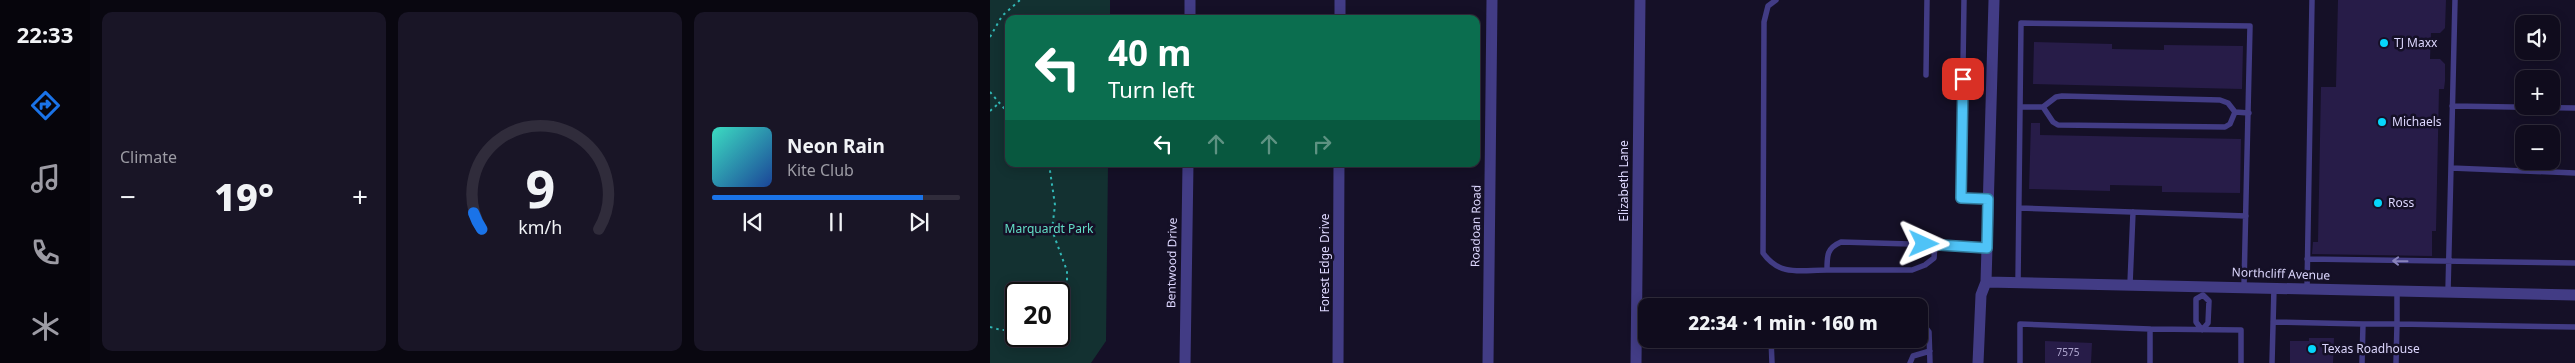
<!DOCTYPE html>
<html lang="en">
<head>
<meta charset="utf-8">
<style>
  body { margin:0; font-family:"Noto Sans",sans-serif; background:#191526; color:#f1f3f6; height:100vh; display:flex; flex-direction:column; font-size:19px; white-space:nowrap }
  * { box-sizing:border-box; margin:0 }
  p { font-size:16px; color:#9c9ba4 }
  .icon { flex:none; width:28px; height:28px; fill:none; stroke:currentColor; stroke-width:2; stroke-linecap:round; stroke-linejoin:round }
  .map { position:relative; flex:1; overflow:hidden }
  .panel { display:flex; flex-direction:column; gap:12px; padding:12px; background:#090710; width:900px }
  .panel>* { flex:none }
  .hud { position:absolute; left:15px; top:15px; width:475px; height:152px; border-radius:10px; box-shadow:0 2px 12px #0003,0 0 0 1px #302c3b; background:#0b6e4f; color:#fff; overflow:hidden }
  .buttons { position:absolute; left:1525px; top:15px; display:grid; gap:10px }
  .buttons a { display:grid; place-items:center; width:45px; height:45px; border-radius:10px; background:#100c1d; box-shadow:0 2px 12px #0003,0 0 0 1px #302c3b; font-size:25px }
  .speed { position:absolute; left:15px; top:282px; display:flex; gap:10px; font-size:25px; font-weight:700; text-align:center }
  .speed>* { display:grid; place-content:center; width:65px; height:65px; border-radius:50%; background:#100c1d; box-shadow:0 2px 12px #0003,0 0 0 1px #302c3b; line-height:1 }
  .speed .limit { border:2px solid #111; border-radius:8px; background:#fff; color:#111 }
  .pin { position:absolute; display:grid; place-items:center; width:42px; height:42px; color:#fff; margin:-21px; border-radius:10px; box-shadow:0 2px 8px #0006 }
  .me { position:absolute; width:55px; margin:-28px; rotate:91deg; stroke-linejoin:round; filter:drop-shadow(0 0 4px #0008) }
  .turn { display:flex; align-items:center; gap:18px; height:105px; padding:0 20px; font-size:22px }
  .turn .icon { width:65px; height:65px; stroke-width:2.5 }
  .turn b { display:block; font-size:35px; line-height:42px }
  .lanes { display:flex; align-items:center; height:48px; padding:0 20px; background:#0003; justify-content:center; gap:25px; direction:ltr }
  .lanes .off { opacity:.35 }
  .big { font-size:38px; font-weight:800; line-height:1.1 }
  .panel .card { flex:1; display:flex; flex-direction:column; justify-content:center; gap:8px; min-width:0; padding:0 18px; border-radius:10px; background:#191526 }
  .panel .dial { align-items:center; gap:0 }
  .dial svg { height:130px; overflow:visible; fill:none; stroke:#302c3b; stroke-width:7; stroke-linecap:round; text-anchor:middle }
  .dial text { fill:#f1f3f6; stroke:none }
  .song { display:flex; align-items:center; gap:15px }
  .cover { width:60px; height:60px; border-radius:8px; background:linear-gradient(135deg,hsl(170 70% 55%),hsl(220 70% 35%)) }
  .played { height:5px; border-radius:2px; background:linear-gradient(90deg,#1a73e8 85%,#302c3b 85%) }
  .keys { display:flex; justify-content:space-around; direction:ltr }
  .heat { display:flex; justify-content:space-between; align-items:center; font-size:28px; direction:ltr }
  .panel .tiles { flex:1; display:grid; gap:12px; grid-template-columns:repeat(3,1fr) }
  .trip { position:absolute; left:648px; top:298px; width:290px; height:50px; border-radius:10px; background:#100c1d; box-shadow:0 2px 12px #0003,0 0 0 1px #302c3b; font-weight:800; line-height:50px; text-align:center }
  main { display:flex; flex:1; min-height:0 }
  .dock { display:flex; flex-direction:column; width:90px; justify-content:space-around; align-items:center; background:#06050c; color:#9c9ba4 }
  .dock .icon { width:35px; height:35px }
  .dock .on { color:#1a73e8 }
  .dock b { font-size:22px; color:#f1f3f6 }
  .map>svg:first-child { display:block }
  .green { fill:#133131; fill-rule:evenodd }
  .building { fill:#271c48 }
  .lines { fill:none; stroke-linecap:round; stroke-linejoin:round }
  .path { stroke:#32b8b6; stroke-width:2; stroke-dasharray:2.5 4; stroke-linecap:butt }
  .lane { stroke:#423c85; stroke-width:5.5 }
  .street { stroke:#423c85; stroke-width:11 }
  .oneway { stroke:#8882bb }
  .route-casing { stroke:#337fa1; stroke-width:12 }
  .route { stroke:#4fc3f7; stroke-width:9 }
  .poi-dot { fill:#06d6fb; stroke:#151027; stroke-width:2 }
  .labels { text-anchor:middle; stroke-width:5; stroke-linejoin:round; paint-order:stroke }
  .number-label { font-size:10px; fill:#b0a8d0 }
  .poi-label { font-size:12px; fill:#ddd7fe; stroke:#151027; text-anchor:start }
  .street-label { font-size:12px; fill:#ddd7fe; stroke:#151027 }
  .park-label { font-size:12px; fill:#63dec6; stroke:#151027 }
</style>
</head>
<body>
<main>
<nav class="dock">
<b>22:33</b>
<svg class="icon on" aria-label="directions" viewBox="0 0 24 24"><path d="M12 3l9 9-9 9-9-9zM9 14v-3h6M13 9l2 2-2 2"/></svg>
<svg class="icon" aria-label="music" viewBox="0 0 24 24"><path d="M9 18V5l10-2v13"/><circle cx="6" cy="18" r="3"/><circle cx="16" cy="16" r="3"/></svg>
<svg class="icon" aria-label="phone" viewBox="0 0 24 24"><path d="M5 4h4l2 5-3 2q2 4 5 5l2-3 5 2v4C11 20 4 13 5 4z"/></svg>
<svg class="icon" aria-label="climate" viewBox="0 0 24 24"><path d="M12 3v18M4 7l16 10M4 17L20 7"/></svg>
</nav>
<section class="panel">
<div class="tiles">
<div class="card"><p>Climate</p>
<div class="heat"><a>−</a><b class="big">19°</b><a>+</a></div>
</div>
<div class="card dial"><svg viewBox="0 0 100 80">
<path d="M14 69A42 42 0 1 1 86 69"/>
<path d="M14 69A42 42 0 0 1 9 59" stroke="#1a73e8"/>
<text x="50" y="56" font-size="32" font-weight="700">9</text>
<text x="50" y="72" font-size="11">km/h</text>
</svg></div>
<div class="card">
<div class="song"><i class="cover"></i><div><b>Neon Rain</b><p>Kite Club</p></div></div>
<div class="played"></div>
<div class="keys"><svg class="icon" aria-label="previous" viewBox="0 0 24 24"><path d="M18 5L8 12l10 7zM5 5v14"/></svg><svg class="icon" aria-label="pause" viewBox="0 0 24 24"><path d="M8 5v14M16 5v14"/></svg><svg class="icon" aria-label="next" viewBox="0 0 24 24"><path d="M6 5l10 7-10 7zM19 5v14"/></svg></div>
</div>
</div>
</section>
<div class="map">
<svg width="1585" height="363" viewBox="0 0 1585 363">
  <rect width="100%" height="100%" fill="#151027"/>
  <path class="green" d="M0,0H120V19H19V164H118L116,341L101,363H0ZM26,294H69V336H26Z"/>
  <path class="building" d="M1348,0H1456L1455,28L1450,33H1441L1440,59H1450L1455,64V81L1454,89H1449L1446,231H1442V256L1322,254L1323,242H1328L1331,87H1346Z
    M1044,42L1122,44V49L1174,50V45L1253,46L1252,89L1043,84Z
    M1041,123H1050V135L1251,139L1250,193L1172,192V186L1120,185V191L1039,189Z
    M1319,338H1344L1343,363H1300V341H1319Z
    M1055,341L1102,343L1101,363H1055Z"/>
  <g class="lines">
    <path class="path" d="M0,37L12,16L30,0
      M0,92L19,114
      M0,111L8,104
      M59,164L65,205L62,230L77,271V292L69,309
      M0,327L11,330H26"/>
    <path class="lane" d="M786,0L778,6L774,22L773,253C790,277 811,270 837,270
      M974,0L971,198L998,199
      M936,75L937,0
      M1462,106L1585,108
      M1030,107H1053L1066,97L1072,96L1230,100L1238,103L1245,112L1259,113
      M1053,107L1063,122L1068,125L1235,127L1240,124L1245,112
      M1461,168L1585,173
      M1029,208L1256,216
      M920,244L851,242C837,248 837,255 837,270H922L935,265L944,258L945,244
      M934,244L997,247
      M1317,259L1585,263
      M1028,282L1031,23L1260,26L1254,286
      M1140,284L1143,212
      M1317,289L1322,0
      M1458,291L1465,0
      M1213,295L1219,301L1218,323L1212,330L1206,322V299Z
      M929,319L939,332L940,363
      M1283,322L1373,324L1372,363
      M1373,324H1407V291
      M781,339L782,363
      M920,363L923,356L940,351
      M1030,363V324L1160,329
      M1160,363V329L1251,330V363
      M1282,363L1284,288
      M1406,363L1407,324L1585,327"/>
    <path class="street" d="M200,19V0
      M350,19V0
      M996,282L1585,295
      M195,363L198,164
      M348,363L349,164
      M498,363L502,0
      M646,363L650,0
      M988,363L991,295L996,282L1004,0"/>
  </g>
  <defs><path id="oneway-shaft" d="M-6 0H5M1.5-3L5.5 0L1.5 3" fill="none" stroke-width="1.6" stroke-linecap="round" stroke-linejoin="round" transform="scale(1.25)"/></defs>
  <use class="oneway" href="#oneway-shaft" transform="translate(1410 261) rotate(-179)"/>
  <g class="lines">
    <defs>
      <path id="route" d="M934,244L997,248L998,199L971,198L973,79"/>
    </defs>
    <use href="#route" class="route-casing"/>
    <use href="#route" class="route"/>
  </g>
  <g class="poi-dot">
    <circle cx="1394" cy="43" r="5"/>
    <circle cx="1392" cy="122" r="5"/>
    <circle cx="1388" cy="203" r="5"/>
    <circle cx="1322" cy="349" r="5"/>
  </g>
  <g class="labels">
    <g class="number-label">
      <text x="1078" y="356">7575</text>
    </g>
    <g class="poi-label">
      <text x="1404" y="47">TJ Maxx</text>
      <text x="1402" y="126">Michaels</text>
      <text x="1398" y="207">Ross</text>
      <text x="1332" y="353">Texas Roadhouse</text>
    </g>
    <g class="street-label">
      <text transform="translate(634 181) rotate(-90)" y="4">Elizabeth Lane</text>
      <text transform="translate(486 226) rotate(-89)" y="4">Roadoan Road</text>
      <text transform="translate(182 263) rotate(-89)" y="4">Bentwood Drive</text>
      <text transform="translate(335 263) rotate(-90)" y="4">Forest Edge Drive</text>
      <text transform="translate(1291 274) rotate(2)" y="4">Northcliff Avenue</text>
    </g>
    <g class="park-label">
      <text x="59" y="233">Marquardt Park</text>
    </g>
  </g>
</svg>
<div class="buttons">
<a><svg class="icon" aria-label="sound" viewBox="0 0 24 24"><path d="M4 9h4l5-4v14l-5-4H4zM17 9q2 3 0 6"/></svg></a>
<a>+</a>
<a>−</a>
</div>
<div class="speed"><div class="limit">20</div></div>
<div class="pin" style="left:973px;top:79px;background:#d93025"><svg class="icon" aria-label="arrive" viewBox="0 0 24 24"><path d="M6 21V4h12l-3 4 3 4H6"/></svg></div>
<svg class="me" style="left:934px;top:244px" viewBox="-20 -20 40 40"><path d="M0-17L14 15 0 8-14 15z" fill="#4fc3f7" stroke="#fff" stroke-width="4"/></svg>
<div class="trip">22:34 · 1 min · 160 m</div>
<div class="hud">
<div class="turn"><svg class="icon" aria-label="left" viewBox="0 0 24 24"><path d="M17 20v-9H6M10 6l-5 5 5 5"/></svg><div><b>40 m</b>Turn left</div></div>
<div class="lanes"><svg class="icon" aria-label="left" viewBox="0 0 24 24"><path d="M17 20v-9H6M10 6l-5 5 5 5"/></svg><svg class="icon off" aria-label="ahead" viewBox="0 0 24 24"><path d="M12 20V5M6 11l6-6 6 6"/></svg><svg class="icon off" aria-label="ahead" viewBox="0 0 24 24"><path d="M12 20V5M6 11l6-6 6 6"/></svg><svg class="icon off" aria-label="right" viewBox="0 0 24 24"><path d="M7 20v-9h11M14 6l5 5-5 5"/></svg></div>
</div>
</div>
</main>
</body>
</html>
